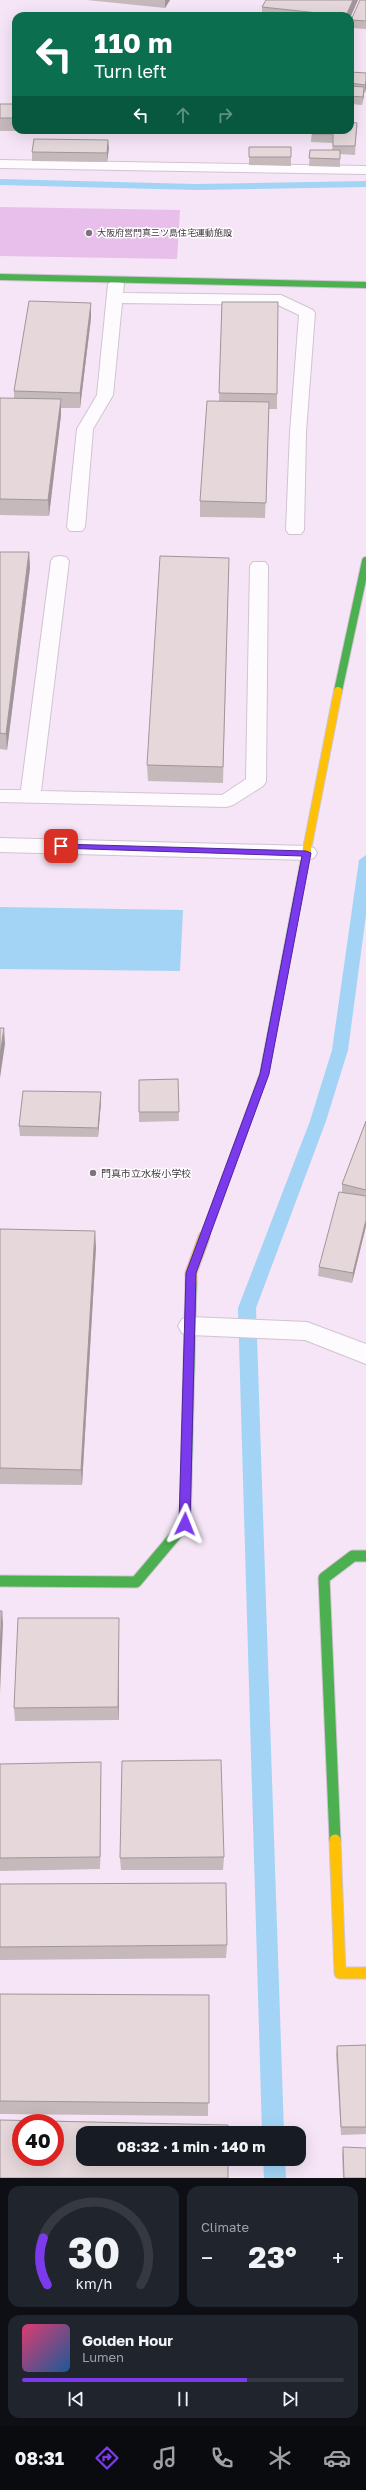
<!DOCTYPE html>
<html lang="en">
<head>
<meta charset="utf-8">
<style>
  body { margin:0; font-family:"Golos Text","Noto Sans JP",sans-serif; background:#20242c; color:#f1f3f6; height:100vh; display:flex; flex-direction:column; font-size:15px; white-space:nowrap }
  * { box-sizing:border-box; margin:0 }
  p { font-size:13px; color:#9ea1a6 }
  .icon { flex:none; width:22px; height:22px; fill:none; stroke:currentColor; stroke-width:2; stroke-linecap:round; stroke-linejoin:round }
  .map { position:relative; height:2178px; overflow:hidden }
  .drawer { display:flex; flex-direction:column; gap:8px; padding:8px; background:#0d0f14; flex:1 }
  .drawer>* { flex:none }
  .banner { position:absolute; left:12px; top:12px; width:342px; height:122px; border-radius:12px; box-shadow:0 4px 16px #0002; background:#0b6e4f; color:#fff; overflow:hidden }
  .speed { position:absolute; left:12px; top:2114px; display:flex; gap:8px; font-size:20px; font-weight:700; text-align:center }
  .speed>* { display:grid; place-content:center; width:52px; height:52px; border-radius:50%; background:#171b24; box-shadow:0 4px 16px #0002; line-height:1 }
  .speed .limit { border:6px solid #d22; background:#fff; color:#111 }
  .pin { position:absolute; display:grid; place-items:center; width:34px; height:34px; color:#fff; margin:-17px; border-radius:8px; box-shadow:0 2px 6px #0006 }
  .me { position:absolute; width:44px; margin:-22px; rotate:2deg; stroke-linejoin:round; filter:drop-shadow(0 0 3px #0008) }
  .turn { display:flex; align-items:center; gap:14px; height:84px; padding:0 16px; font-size:18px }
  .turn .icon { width:52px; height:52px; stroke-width:2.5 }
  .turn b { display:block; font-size:28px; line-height:34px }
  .lanes { display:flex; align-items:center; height:38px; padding:0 16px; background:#0003; justify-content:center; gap:20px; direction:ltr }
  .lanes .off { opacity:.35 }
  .big { font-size:30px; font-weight:700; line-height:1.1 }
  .drawer .card { flex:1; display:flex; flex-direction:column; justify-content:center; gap:6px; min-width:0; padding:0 14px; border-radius:12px; background:#20242c }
  .drawer .dial { align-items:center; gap:0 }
  .dial svg { height:104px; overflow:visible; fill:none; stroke:#363941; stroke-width:7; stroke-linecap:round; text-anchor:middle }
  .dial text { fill:#f1f3f6; stroke:none }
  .song { display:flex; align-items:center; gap:12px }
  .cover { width:48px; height:48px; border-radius:6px; background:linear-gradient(135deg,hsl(340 70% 55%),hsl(210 70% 35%)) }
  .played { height:4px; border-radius:2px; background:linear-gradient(90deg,#7c3aed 70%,#363941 70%) }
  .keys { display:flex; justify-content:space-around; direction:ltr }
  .heat { display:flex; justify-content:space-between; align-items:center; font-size:22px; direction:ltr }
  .drawer .tiles { flex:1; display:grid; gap:8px; grid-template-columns:1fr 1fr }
  .card:last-child { grid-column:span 2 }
  .trip { position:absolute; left:76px; top:2126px; width:230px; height:40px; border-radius:12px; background:#171b24; box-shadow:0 4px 16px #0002; font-weight:700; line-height:40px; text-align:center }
  .tab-bar { display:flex; height:64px; justify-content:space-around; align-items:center; background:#090b0e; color:#9ea1a6 }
  .tab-bar .icon { width:28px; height:28px }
  .tab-bar .active { color:#7c3aed }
  .tab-bar b { font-size:18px; color:#f1f3f6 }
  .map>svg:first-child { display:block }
  .green { fill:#e8beeb }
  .water { fill:#a3d4f5 }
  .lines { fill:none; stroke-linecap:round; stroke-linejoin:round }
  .stream { fill:#a3d4f5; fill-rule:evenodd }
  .lane-casing { stroke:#d0c4d1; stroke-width:2 }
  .street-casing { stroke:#d0c4d1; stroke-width:2 }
  .fast-far2-casing { stroke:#d0c4d1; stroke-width:8 }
  .fast-far1-casing { stroke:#d0c4d1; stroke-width:10 }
  .fast-casing { stroke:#d0c4d1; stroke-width:13 }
  .slow-far1-casing { stroke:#d0c4d1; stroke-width:10 }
  .slow-casing { stroke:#d0c4d1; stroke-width:13 }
  .lane { fill:#fefbfe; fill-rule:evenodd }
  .street { fill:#fefbfe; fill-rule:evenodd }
  .fast-far2 { stroke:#4caf50; stroke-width:6 }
  .fast-far1 { stroke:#4caf50; stroke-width:8 }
  .fast { stroke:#4caf50; stroke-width:11 }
  .slow-far1 { stroke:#ffc107; stroke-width:8 }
  .slow { stroke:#ffc107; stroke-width:11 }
  .wall { fill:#c5b9bb }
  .shaded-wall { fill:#a09699 }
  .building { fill:#e5d7da; stroke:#a09699; fill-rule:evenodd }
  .route { fill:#7c3aed; stroke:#51269a }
  .poi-dot { fill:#807380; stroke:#fff; stroke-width:1.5 }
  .labels { text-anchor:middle; stroke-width:3; stroke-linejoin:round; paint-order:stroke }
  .far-poi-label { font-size:9px; fill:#413641; stroke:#fff; text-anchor:start }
  .poi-label { font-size:10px; fill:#413641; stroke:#fff; text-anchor:start }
</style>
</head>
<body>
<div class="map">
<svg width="366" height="2178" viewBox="0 0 366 2178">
  <rect width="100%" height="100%" fill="#f5e5f6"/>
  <path class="green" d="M0,207L180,210L177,259L0,256Z"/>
  <path class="water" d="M0,907L183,910L180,971L0,969Z"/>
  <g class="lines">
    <path class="stream" d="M0,179L196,184L366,181V187L196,190L0,185Z
      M366,855V915L348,1050L326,1121L256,1308L284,2133H262L238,1308L310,1121L332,1050L359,860Z
      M263,2159H285L286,2178H264Z"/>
    <defs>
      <path id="lane" d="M116,279L124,284L123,293L281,295L313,310L315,313L306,432L304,530L301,534H289L286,530L290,432L299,315L278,305L122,303L113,395L93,429L85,527L82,531H70L67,527L77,429L97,395L108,284Z
        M60,556L66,557L69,561L41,791L222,795L246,779L250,566L253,562H265L268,566L266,782L263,786L233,805L226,807L0,802V790H21L51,561L54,557Z
        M190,1317L307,1322L366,1344V1364L305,1340L190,1335L182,1333L178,1326L182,1319Z"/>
      <path id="street" d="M0,160L366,166V174L0,168Z
        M0,838L307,846L314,848L317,853L314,858L307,860L0,852Z"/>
      <path id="fast-far2" d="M0,277L366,285"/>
      <path id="fast-far1" d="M338,691L366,561
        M236,1151L264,1074L307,849"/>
      <path id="fast" d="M0,1581L136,1582L185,1524L191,1283
        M335,1840L324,1578L353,1556H366"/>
      <path id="slow-far1" d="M307,849L338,691
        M204,1238L236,1151"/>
      <path id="slow" d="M191,1283V1273L204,1237
        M335,1840L340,1973H366"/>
    </defs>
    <use href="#lane" class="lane-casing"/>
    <use href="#street" class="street-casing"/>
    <use href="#fast-far2" class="fast-far2-casing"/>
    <use href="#fast-far1" class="fast-far1-casing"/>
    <use href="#fast" class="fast-casing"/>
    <use href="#slow-far1" class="slow-far1-casing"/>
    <use href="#slow" class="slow-casing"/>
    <use href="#lane" class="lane"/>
    <use href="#street" class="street"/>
    <use href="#fast-far2" class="fast-far2"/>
    <use href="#fast-far1" class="fast-far1"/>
    <use href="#fast" class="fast"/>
    <use href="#slow-far1" class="slow-far1"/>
    <use href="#slow" class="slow"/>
  </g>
  <path class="wall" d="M87,0H170L165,8Z
    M266,0H358L350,18V16H262V7Z
    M366,0V29L351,28V20Z
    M350,72L366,73L365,93H364L362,105L350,104Z
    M0,104H16V130H56V131H0Z
    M357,123L355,155L340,154V167L309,166L310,150H332L333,143L311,142L312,130Z
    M249,147L291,157V166L249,165Z
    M109,148L107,162L32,161V152Z
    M222,302L277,394V409H269L265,518L200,517V501L219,401Z
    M91,318L80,408H61V415L49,516L0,515V398H14V391Z
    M0,552H29L30,568L7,750L0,749Z
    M229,558L223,783L148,781L147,765Z
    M178,1079L179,1121L139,1122V1080Z
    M101,1102L98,1137L20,1136L19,1126Z
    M366,1121V1226L352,1283L318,1276L319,1267L342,1192V1184Z
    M0,1229L96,1247L82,1485L0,1484Z
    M119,1631V1720L15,1721L14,1708Z
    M0,1764L101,1775L100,1869L0,1871Z
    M224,1857L223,1870H121L120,1858Z
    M0,1884L227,1945L226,1958L0,1960Z
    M0,1994L209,1995L208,2116L0,2114Z
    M366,2045V2134L341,2135L336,2054L337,2046Z
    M343,2147L366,2178H343L342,2155Z"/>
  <path class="shaded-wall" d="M165,0H170L165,8Z
    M353,0H358L350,18V16H346Z
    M366,81V88L365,93V85Z
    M364,87V96L362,105L363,97Z
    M108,140L109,148L107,162V153Z
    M91,303V318L80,408V393Z
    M61,399V415L49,516L48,500Z
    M29,552L30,568L7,750L6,734Z
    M4,1028L5,1044L0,1078V1055Z
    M101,1092V1102L98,1137V1128Z
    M366,1220V1226L352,1283L353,1273Z
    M95,1231L96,1247L82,1485L81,1470Z
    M2,1611L3,1624L0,1693V1651Z
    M119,1618V1720L118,1707Z
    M101,1762V1775L100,1869V1857Z"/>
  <path class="building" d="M266,0H353L346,16L262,7Z
    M360,0H366V21L351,20Z
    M350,72L366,73V81L365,85L350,83Z
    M350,86L364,87L363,97L350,96Z
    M0,104H16V118H0Z
    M350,122L357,123L355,146H333V134H312V130H350Z
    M34,139L108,140L107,153L32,152Z
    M249,147H291V157H249Z
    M310,150H340V159L309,158Z
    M29,301L91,303L80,393L14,391Z
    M222,302H278L277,394L219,393Z
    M0,398L61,399L48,500L0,499Z
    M207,401L269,402L266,503L200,501Z
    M0,552H29L6,734L0,733Z
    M160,556L229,558L223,767L147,765Z
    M0,1028H4L0,1055Z
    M178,1079L179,1112H139V1080Z
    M23,1091L101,1092L98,1128L19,1126Z
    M366,1121V1190L342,1184Z
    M339,1192L366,1196V1220L353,1273L319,1267Z
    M0,1229L95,1231L81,1470L0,1468Z
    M0,1611H2L0,1651Z
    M18,1618H119L118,1707L14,1708Z
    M221,1760L224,1857L120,1858L122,1761Z
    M101,1762L100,1857L0,1858V1764Z
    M226,1883L227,1945L0,1947V1884Z
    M0,1994L209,1995V2103L0,2101Z
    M366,2045V2127H341L337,2046Z
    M0,2120L228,2125V2133H83V2159H228V2178H0ZM21,2123H55V2157H21Z
    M343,2147L366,2148V2178H344Z"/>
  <path class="route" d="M61,844L306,851L311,853L269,1074L196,1273L190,1524L185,1528L179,1524L186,1273L260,1074L302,856L58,848V845Z"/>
  <g class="poi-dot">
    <circle cx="89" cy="233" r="4"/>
    <circle cx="93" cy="1173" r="4"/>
  </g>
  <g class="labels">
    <g class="far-poi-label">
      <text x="97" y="236">大阪府営門真三ツ島住宅運動施設</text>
    </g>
    <g class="poi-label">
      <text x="101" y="1177">門真市立水桜小学校</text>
    </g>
  </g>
</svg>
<div class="speed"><div class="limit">40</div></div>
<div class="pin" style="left:61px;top:846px;background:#d93025"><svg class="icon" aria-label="arrive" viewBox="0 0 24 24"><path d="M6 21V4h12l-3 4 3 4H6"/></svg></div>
<svg class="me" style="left:185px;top:1524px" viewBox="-20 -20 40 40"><path d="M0-17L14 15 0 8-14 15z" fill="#7c3aed" stroke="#fff" stroke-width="4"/></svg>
<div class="trip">08:32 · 1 min · 140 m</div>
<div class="banner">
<div class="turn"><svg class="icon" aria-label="left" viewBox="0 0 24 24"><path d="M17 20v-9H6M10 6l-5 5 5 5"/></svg><div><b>110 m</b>Turn left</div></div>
<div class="lanes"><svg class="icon" aria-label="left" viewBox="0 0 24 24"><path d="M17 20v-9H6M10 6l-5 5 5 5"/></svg><svg class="icon off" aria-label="ahead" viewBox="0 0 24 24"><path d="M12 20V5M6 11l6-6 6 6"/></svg><svg class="icon off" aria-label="right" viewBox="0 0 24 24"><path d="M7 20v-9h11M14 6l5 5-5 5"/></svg></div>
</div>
</div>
<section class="drawer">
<div class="tiles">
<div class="card dial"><svg viewBox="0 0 100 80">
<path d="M14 69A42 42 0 1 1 86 69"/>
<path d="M14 69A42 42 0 0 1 11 33" stroke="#7c3aed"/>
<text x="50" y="56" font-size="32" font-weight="700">30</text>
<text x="50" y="72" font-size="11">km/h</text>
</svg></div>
<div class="card"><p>Climate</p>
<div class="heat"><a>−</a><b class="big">23°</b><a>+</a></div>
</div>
<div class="card">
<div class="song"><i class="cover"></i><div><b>Golden Hour</b><p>Lumen</p></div></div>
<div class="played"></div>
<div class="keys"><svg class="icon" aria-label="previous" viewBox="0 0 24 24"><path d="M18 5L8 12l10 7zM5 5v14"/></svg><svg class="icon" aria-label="pause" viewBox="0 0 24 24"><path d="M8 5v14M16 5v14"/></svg><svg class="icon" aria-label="next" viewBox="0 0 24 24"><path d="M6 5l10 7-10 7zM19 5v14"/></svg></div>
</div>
</div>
</section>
<nav class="tab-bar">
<b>08:31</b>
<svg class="icon active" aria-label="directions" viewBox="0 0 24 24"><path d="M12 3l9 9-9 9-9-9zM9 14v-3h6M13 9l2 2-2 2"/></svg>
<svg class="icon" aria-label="music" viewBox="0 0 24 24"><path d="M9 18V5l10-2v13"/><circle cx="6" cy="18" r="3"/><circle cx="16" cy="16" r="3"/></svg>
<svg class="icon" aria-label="phone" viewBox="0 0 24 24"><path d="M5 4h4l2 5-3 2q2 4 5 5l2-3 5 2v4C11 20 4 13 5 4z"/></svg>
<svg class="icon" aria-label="climate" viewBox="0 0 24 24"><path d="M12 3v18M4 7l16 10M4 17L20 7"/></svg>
<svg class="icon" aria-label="car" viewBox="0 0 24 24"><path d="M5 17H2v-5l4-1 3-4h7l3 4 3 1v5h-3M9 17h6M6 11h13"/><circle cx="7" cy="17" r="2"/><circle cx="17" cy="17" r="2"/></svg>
</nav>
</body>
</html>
